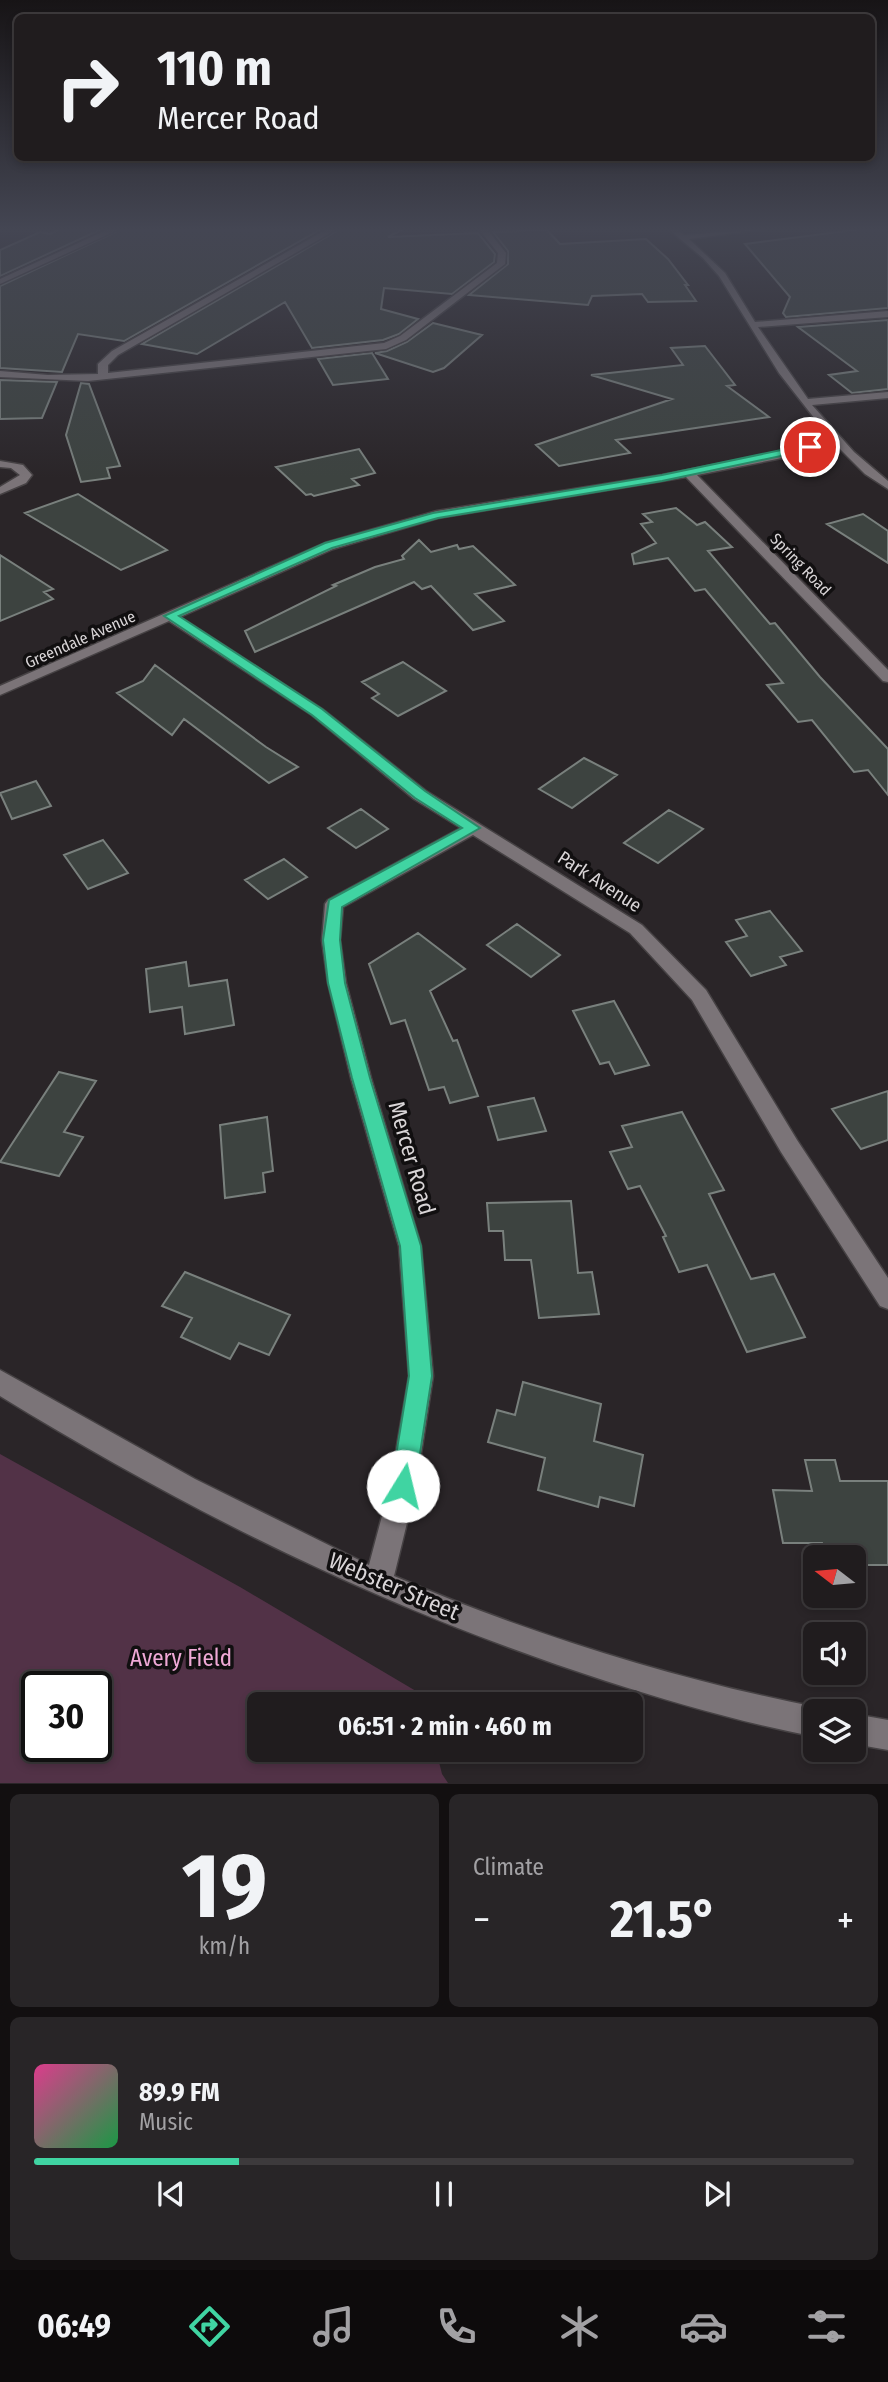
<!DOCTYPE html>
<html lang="en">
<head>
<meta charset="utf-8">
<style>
  body { margin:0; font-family:"Fira Sans Condensed",sans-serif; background:#282527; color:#f1f3f6; height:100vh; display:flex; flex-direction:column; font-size:26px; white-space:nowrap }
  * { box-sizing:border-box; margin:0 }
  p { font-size:23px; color:#a2a1a4 }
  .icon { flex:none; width:38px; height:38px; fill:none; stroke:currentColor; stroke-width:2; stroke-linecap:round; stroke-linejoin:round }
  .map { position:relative; height:1784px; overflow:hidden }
  .sheet { display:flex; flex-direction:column; gap:10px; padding:10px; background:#120f10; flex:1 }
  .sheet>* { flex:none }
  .guide { position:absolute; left:14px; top:14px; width:861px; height:147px; border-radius:10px; box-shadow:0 4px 10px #0003,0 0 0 2px #3d3a3c; background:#201c1e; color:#f1f3f6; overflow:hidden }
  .needle { width:46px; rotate:286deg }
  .buttons { position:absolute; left:803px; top:1545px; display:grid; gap:14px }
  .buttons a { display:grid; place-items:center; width:63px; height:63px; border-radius:10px; background:#201c1e; box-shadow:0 4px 10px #0003,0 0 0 2px #3d3a3c; font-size:35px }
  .speed { position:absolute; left:21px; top:1671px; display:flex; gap:14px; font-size:35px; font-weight:700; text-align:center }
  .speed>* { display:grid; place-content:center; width:91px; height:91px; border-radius:50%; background:#201c1e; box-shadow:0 4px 10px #0003,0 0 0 2px #3d3a3c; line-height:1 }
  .speed .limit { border:4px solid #111; border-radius:10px; background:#fff; color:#111 }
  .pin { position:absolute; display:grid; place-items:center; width:60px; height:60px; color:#fff; margin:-30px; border:4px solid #fff; border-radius:50%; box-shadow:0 2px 7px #0007 }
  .me { position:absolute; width:77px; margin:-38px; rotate:9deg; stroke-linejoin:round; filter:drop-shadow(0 0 5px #0008) }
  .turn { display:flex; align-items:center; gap:24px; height:147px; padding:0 28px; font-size:32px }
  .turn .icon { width:91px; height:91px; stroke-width:2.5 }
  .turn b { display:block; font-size:49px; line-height:60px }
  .big { font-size:52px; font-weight:700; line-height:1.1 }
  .sheet .widget { flex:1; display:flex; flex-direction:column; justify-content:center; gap:10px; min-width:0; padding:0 24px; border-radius:10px; background:#282527 }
  .sheet .dial { align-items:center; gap:0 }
  .dial b { font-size:91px; line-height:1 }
  .song { display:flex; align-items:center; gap:21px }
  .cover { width:84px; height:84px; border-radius:10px; background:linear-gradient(135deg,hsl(330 70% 55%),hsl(140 70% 35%)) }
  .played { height:7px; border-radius:4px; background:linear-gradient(90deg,#40d4a2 25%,#3d3a3c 25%) }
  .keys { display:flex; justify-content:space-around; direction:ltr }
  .heat { display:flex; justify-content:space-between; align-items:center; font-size:38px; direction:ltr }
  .sheet .tiles { flex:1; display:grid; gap:10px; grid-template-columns:1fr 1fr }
  .widget:last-child { grid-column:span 2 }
  .trip { position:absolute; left:247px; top:1692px; width:396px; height:70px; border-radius:10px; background:#201c1e; box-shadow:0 4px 10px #0003,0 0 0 2px #3d3a3c; font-weight:700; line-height:70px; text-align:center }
  .tab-bar { display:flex; height:112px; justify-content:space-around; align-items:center; background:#0d0b0c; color:#a2a1a4 }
  .tab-bar .icon { width:49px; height:49px }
  .tab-bar .selected { color:#40d4a2 }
  .tab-bar b { font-size:32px; color:#f1f3f6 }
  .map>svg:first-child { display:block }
  .green { fill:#523247; fill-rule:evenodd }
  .building { fill:#3d4340; stroke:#79807d; stroke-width:2 }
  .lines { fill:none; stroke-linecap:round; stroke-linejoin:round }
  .minor-casing { stroke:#464244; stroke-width:3 }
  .minor { fill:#7b7478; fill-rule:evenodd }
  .route { fill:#40d4a2; stroke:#2a8a69; stroke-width:2 }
  .labels { text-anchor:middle; stroke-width:7; stroke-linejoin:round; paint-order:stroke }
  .far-street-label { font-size:16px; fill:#d9d5d7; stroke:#110f10 }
  .street-label { font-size:19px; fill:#d9d5d7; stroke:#110f10 }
  .near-street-label { font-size:23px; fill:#d9d5d7; stroke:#110f10 }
  .near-park-label { font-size:23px; fill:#efa9d6; stroke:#110f10 }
</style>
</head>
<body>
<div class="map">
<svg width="888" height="1784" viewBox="0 0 888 1784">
  <rect width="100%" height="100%" fill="#2a2528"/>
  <path class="green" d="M0,1454L240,1587L421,1694L424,1704H259V1750H436L442,1774L448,1783H0ZM37,1687H96V1746H37Z"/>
  <path class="building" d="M62,228H104L0,276V250L40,232L50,234Z
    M124,228H323L124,341L78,334L62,372L0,368V286Z
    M342,228H405L388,237L478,233L495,254L494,262L452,294L384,288L381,309L418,319L399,334L383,340L312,348L285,302L197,354L142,344Z
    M870,228H888V308L786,317L783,313L790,297L745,244Z
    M547,230L560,244L646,239L668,259L688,285H685L696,301L648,302L642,294L592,296L588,305L469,295L508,264V251L493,232Z
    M888,320V389L852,393L829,375L857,371L798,327Z
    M433,323L482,335L444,368L433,372L375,353L387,351L407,342Z
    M705,346L735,385L727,386L769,417L616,440L630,453L559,466L536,445L672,399L591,375L683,365L671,348Z
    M372,353L388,379L333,385L318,359Z
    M0,380L57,382L42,418L0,419Z
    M81,383L89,384L120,466L107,468L110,478L81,482L66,435Z
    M359,449L375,473L352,479L359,485L314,496L311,494L306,495L276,467Z
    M78,494L167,550L121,570L25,513Z
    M676,508L697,525L705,522L732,547L708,551L770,624L775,623L820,677L888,749V795L868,770L854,772L812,720L798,722L767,685L783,683L705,589L695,591L668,558L634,564L632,554L656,543L641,524L652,522L643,514Z
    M863,514L888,531V563L827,524Z
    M419,540L431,552L457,545L459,549L473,546L515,585L475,594L504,621L473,630L431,586L422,589L414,582L255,652L245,631L336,586L333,585L375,567L404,559L402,556Z
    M0,555L53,589L44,592L53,599L0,621Z
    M403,662L446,691L398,716L372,698L379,694L362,682Z
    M155,665L266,747L298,767L269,783L184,719L172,735L117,693L143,681Z
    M584,758L617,775L572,808L539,789Z
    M36,781L51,806L12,819L0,793Z
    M361,809L388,829L356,848L328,828Z
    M669,810L703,829L658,863L624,843Z
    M103,840L128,873L88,889L64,855Z
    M284,859L307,877L268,899L245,880Z
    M770,911L802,951L780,957L786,965L751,976L726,942L747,936L736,920Z
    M517,924L560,955L531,977L487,945Z
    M418,933L465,969L430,991L453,1041L457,1040L478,1096L450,1103L444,1087L429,1090L405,1020L391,1024L369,964Z
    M186,962L189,986L227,980L234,1025L185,1034L182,1007L150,1012L146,969Z
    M614,1001L649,1065L615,1074L609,1062L600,1064L573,1011Z
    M59,1072L96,1081L64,1132L83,1137L59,1176L0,1162Z
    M888,1091V1140L861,1149L832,1109Z
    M534,1098L546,1131L498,1140L488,1107Z
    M682,1112L724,1190L709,1194L751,1279L774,1274L805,1337L747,1352L707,1265L679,1272L663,1237L666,1236L640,1186L628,1189L610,1152L632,1147L622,1126Z
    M267,1117L273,1171L263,1173L265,1192L225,1198L220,1125Z
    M571,1201L578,1273L592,1272L599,1314L539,1318L531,1260H505L503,1231H489L487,1203Z
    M185,1272L290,1315L269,1355L239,1343L230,1359L181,1337L192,1318L162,1306Z
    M523,1382L601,1404L594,1441L643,1455L634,1506L600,1497L598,1507L538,1490L545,1458L488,1442L497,1410L515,1415Z
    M805,1460H835L840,1481H888V1565H854V1558H825L822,1543H783L773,1490L812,1491Z"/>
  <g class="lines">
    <defs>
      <path id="minor" d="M111,228H122L0,284V279Z
        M329,228H339L118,355L108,365V373L384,343L400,336L497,263L498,253L478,228H486L506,253L505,264L406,340L386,349L88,381L0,377V371L48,375L98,374V364L112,351Z
        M667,228H676L684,235L772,228L689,239L725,273L755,322L888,311V317L758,327L808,399L888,392V398L812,405L854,452L888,481V489L865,474L838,447L697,475L888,670V682L883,681L686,477L438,518L333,549L180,617L322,709L426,791L642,925L706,990L797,1140L888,1278V1309L880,1306L781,1152L692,1000L630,933L473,835L343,907L340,940L346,983L371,1078L421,1246L433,1376L416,1486L394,1576C524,1632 677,1680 816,1707L827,1712H816V1737C744,1723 675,1703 606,1681C389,1611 194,1515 0,1396V1370L195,1479L369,1565L390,1486L409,1376L399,1246L351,1078L328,983L322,940L325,904L328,900L461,828L414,799L312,715L169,621L0,695V686L325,543L437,511L662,475L833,442L779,373L719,276L703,258Z
        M0,461L23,465L32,475L26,483L0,494V487L20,475L11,468L0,467Z
        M854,1714L888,1720V1750L854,1744Z"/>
    </defs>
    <use href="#minor" class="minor-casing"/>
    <use href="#minor" class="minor"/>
  </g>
  <linearGradient id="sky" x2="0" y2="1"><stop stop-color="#171416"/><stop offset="0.48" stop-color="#444653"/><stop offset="1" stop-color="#444653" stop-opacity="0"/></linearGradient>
  <rect width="888" height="478" fill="url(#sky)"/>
  <path class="route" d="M810,444L814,445V449L662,481L438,518L332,548L179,616L322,709L425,791L480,828L342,907L340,940L345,983L370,1078L421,1246L432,1376L415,1486L412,1494L403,1498L394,1494L391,1486L409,1376L400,1246L352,1078L328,983L323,940L329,900L462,828L415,798L312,715L164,616L325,543L433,513L662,475Z"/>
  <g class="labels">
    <g class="far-street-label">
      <text transform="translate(801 564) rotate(46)" y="6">Spring Road</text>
      <text transform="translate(80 639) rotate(-24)" y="6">Greendale Avenue</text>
    </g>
    <g class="street-label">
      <text transform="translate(600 881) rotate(33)" y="7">Park Avenue</text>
    </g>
    <g class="near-street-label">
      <text transform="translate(412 1158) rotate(74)" y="8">Mercer Road</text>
      <text transform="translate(394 1586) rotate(23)" y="8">Webster Street</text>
    </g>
    <g class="near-park-label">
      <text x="181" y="1666">Avery Field</text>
    </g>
  </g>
</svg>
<div class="buttons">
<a><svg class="needle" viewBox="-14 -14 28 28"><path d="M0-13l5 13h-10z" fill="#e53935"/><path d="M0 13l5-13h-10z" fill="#a2a1a4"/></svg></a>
<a><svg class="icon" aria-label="sound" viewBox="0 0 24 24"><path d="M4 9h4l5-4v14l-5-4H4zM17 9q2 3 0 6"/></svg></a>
<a><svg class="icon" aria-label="layers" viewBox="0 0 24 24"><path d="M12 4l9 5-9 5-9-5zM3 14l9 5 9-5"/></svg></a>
</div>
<div class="speed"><div class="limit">30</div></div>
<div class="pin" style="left:810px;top:447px;background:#d93025"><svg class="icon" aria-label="arrive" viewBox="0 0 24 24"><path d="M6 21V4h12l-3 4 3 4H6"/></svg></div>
<svg class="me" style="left:403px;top:1486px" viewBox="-20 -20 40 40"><circle r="19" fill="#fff"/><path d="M0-13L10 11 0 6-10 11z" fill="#40d4a2"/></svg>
<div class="trip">06:51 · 2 min · 460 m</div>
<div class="guide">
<div class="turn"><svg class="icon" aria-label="right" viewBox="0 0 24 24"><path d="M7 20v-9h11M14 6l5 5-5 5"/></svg><div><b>110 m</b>Mercer Road</div></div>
</div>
</div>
<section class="sheet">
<div class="tiles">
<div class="widget dial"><b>19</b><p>km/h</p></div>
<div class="widget"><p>Climate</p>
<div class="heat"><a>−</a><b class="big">21.5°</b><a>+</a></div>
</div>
<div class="widget">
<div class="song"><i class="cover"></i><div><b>89.9 FM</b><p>Music</p></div></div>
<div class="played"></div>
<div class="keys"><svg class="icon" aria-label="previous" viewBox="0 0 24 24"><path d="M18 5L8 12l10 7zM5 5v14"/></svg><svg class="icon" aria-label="pause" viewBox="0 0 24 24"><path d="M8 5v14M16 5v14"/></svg><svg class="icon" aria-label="next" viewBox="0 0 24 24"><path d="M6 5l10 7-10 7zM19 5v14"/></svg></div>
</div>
</div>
</section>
<nav class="tab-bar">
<b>06:49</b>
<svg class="icon selected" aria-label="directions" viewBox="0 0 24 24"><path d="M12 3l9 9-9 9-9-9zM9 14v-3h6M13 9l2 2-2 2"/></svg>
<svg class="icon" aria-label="music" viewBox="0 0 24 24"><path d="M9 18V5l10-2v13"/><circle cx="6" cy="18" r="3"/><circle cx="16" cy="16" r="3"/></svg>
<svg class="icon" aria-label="phone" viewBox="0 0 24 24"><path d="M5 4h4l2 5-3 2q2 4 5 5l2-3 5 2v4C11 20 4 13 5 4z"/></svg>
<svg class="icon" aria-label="climate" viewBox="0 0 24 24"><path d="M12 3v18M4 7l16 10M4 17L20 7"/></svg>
<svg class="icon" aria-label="car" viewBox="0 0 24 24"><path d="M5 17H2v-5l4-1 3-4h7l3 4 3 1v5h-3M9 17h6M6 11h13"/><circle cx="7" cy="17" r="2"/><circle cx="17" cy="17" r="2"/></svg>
<svg class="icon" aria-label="filters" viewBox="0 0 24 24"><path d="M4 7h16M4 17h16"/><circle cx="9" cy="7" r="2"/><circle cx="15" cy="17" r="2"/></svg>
</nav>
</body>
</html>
